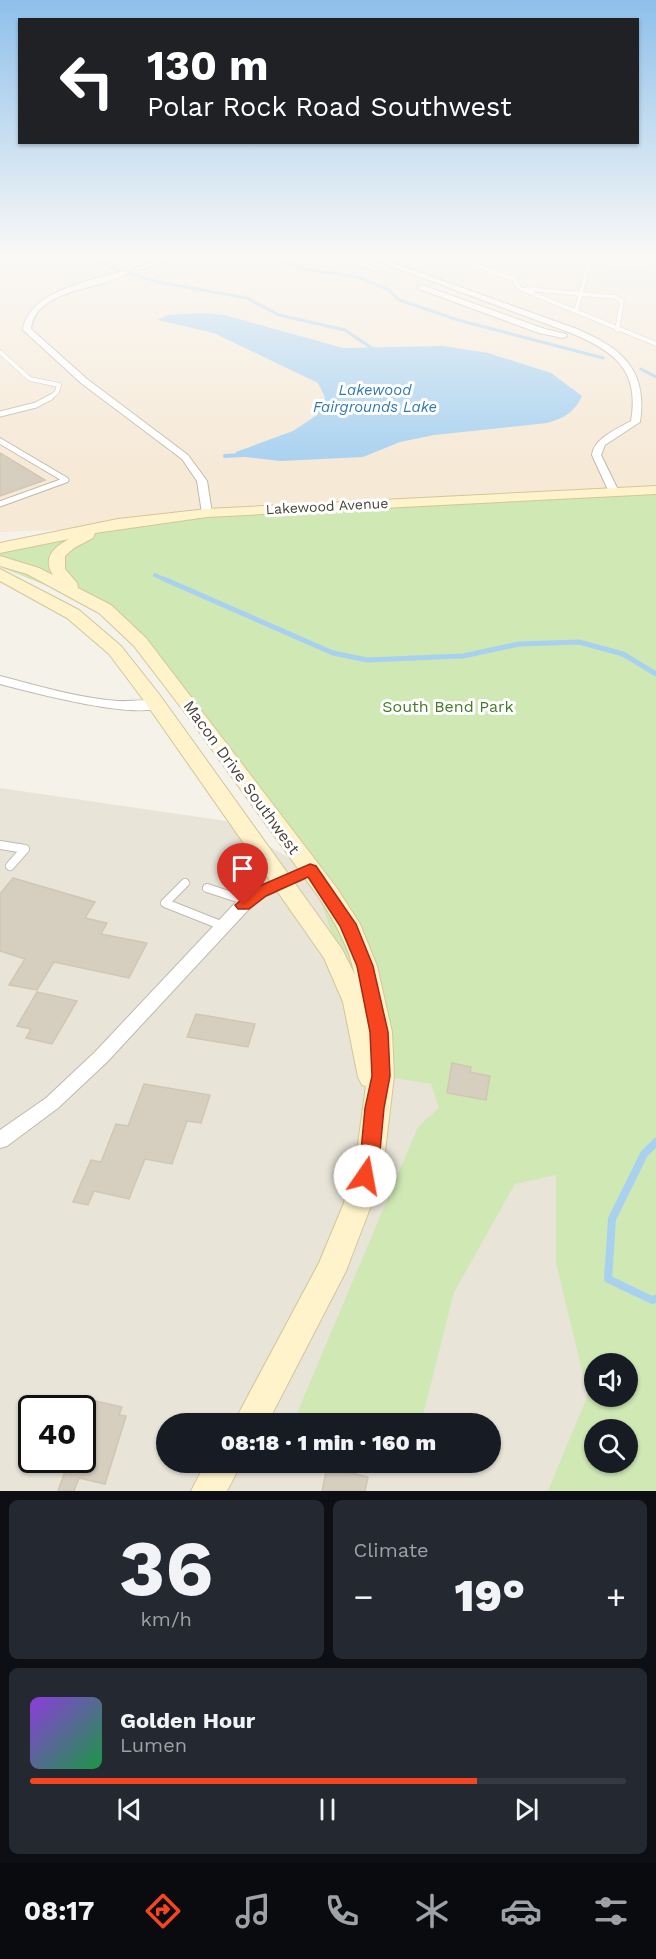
<!DOCTYPE html>
<html lang="en">
<head>
<meta charset="utf-8">
<style>
  body { margin:0; font-family:"Work Sans",sans-serif; background:#242831; color:#f1f3f6; height:100vh; display:flex; flex-direction:column; font-size:22px; white-space:nowrap }
  * { box-sizing:border-box; margin:0 }
  p { font-size:20px; color:#9ea1a6 }
  .icon { flex:none; width:33px; height:33px; fill:none; stroke:currentColor; stroke-width:2; stroke-linecap:round; stroke-linejoin:round }
  .map { position:relative; height:1491px; overflow:hidden }
  .side { display:flex; flex-direction:column; gap:9px; padding:9px; background:#0d0f14; flex:1 }
  .side>* { flex:none }
  .guide { position:absolute; left:18px; top:18px; width:621px; height:126px; border-radius:0px; box-shadow:0 2px 4px #0004; background:#202124; color:#fff; overflow:hidden }
  .fabs { position:absolute; left:584px; top:1353px; display:grid; gap:12px }
  .fabs a { display:grid; place-items:center; width:54px; height:54px; border-radius:50%; background:#171b24; box-shadow:0 2px 4px #0004; font-size:30px }
  .speed { position:absolute; left:18px; top:1395px; display:flex; gap:12px; font-size:30px; font-weight:700; text-align:center }
  .speed>* { display:grid; place-content:center; width:78px; height:78px; border-radius:50%; background:#171b24; box-shadow:0 2px 4px #0004; line-height:1 }
  .speed .limit { border:3px solid #111; border-radius:9px; background:#fff; color:#111 }
  .pin { position:absolute; display:grid; place-items:center; width:51px; height:51px; color:#fff; margin:-62px -26px; border-radius:50% 50% 50% 0; rotate:-45deg; box-shadow:0 0 6px #0007 }
  .pin .icon { rotate:45deg }
  .me { position:absolute; width:66px; margin:-33px; rotate:12deg; stroke-linejoin:round; filter:drop-shadow(0 0 4px #0008) }
  .turn { display:flex; align-items:center; gap:21px; height:126px; padding:0 30px; font-size:27px }
  .turn .icon { width:78px; height:78px; stroke-width:2.5 }
  .turn b { display:block; font-size:42px; line-height:51px }
  .big { font-size:45px; font-weight:800; line-height:1.1 }
  .side .tile { flex:1; display:flex; flex-direction:column; justify-content:center; gap:9px; min-width:0; padding:0 21px; border-radius:9px; background:#242831 }
  .side .dial { align-items:center; gap:0 }
  .dial b { font-size:78px; line-height:1 }
  .song { display:flex; align-items:center; gap:18px }
  .cover { width:72px; height:72px; border-radius:9px; background:linear-gradient(135deg,hsl(270 70% 55%),hsl(140 70% 35%)) }
  .played { height:6px; border-radius:3px; background:linear-gradient(90deg,#f6451f 75%,#363941 75%) }
  .keys { display:flex; justify-content:space-around; direction:ltr }
  .heat { display:flex; justify-content:space-between; align-items:center; font-size:33px; direction:ltr }
  .side .tiles { flex:1; display:grid; gap:9px; grid-template-columns:1fr 1fr }
  .tile:last-child { grid-column:span 2 }
  .trip { position:absolute; left:156px; top:1413px; width:345px; height:60px; border-radius:30px; background:#171b24; box-shadow:0 2px 4px #0004; font-weight:800; line-height:60px; text-align:center }
  .dock { display:flex; height:96px; justify-content:space-around; align-items:center; background:#090b0e; color:#9ea1a6 }
  .dock .icon { width:42px; height:42px }
  .dock .selected { color:#f6451f }
  .dock b { font-size:27px; color:#f1f3f6 }
  .map>svg:first-child { display:block }
  .residential { fill:#e8e4d8; fill-rule:evenodd }
  .commercial { fill:#f6e9d6 }
  .green { fill:#cfe8b4; fill-rule:evenodd }
  .parking { fill:#e6e4e1 }
  .water { fill:#a8d1f0 }
  .lines { fill:none; stroke-linecap:round; stroke-linejoin:round }
  .stream-far3 { stroke:#a8d1f0; stroke-width:3 }
  .stream-far2 { stroke:#a8d1f0; stroke-width:4 }
  .stream-far1 { stroke:#a8d1f0; stroke-width:5 }
  .stream { stroke:#a8d1f0; stroke-width:8 }
  .building { fill:#d6cebf; stroke:#d1c6b3; stroke-width:1.5 }
  .lane-far2-casing { stroke:#c0baac; stroke-width:5 }
  .lane-far1-casing { stroke:#c0baac; stroke-width:7 }
  .lane-casing { stroke:#c0baac; stroke-width:10 }
  .street-casing { stroke:#c0baac; stroke-width:2 }
  .secondary-casing { stroke:#d4c69a; stroke-width:2 }
  .lane-far2 { stroke:#fff; stroke-width:4 }
  .lane-far1 { stroke:#fff; stroke-width:5 }
  .lane { stroke:#fff; stroke-width:8 }
  .street { fill:#fff; fill-rule:evenodd }
  .secondary { fill:#fef3cb; fill-rule:evenodd }
  .route { fill:#f6451f; stroke:#a02d14; stroke-width:1.5 }
  .labels { text-anchor:middle; stroke-width:6; stroke-linejoin:round; paint-order:stroke }
  .far-street-label { font-size:14px; fill:#494338; stroke:#fff }
  .far-water-label { font-size:15px; font-style:italic; fill:#327ab4; stroke:#fff }
  .park-label { font-size:16px; fill:#477a2b; stroke:#fff }
  .street-label { font-size:16px; fill:#494338; stroke:#fff }
</style>
</head>
<body>
<div class="map">
<svg width="656" height="1491" viewBox="0 0 656 1491">
  <rect width="100%" height="100%" fill="#f5f2ea"/>
  <path class="residential" d="M0,788L226,821L310,870L656,1120V1491H0ZM594,1364H627V1396H594ZM32,1408H82V1460H32ZM166,1424H490V1462H166ZM594,1430H627V1462H594Z"/>
  <path class="commercial" d="M0,256H656V493L108,528L0,532Z"/>
  <path class="green" d="M656,486V1491H548L588,1395L556,1263V1175L515,1184L454,1292L421,1423H388L297,1413L418,1127L439,1108L431,1084L381,1076L310,870L140,642L105,609L0,567V549L207,513ZM594,1364H627V1396H594ZM594,1430H627V1462H594Z"/>
  <path class="parking" d="M607,256H656L654,274L656,288H653V291L600,287Z"/>
  <path class="water" d="M204,313L224,315L343,348L443,346L488,353L551,373L582,396C575,412 563,419 547,423L434,435L400,442L363,457L281,461L236,456V452L293,431L317,415L325,397L318,383L214,333L157,320L168,315Z"/>
  <g class="lines">
    <path class="stream-far3" d="M87,256L116,269L158,282L247,298L279,315L345,330L373,349L372,355
      M274,256L299,268L358,277L389,290L399,300L458,320L603,358
      M641,369L656,377"/>
    <path class="stream-far2" d="M225,456L243,455
      M155,575L168,581"/>
    <path class="stream-far1" d="M164,579L333,653L367,660L463,656L519,644L579,642L623,654L656,674"/>
    <path class="stream" d="M656,1142L644,1154L612,1219L608,1279L652,1300L656,1299"/>
  </g>
  <path class="building" d="M0,453L45,480L0,496Z
    M13,878L95,902L85,918L107,923L101,934L147,943L129,978L54,962L37,990L9,985L25,959L0,951V894Z
    M37,992L77,1001L52,1044L26,1038L31,1029L17,1026Z
    M196,1014L255,1024L248,1047L187,1037Z
    M452,1063L471,1067L470,1072L490,1076L486,1100L447,1093Z
    M144,1084L210,1095L201,1123L187,1121L172,1164L145,1159L129,1199L94,1191L88,1205L73,1202L91,1160L101,1162L116,1124L128,1126Z
    M91,1400L122,1407L119,1415L126,1416L105,1484L79,1478L74,1491H58L69,1460H82V1420Z
    M327,1467L368,1477L365,1491H322Z"/>
  <g class="lines">
    <defs>
      <path id="lane-far2" d="M450,256L514,279L519,288L656,344
        M506,256L647,266
        M527,289L615,297L622,301L617,330
        M576,311L591,256
        M0,352L30,379L59,385L57,392L49,399"/>
      <path id="lane-far1" d="M0,414L36,405L51,397
        M0,441L66,480L0,504"/>
      <path id="lane" d="M0,845L25,849
        M10,866L25,849
        M185,883L165,903L223,926
        M207,888L247,901"/>
      <path id="street" d="M169,256H180L140,270L134,269Z
        M339,256H349L380,270L374,271Z
        M364,256H374L577,329C621,348 648,369 640,422L605,445L601,455L619,492L618,494L614,495L609,492L592,455C594,438 617,429 631,421C640,370 614,351 571,333Z
        M122,271L129,273C101,290 36,288 31,329L87,379L188,455L207,481L212,513L211,515L207,516L202,513L197,481L182,459L81,383L23,330C28,291 91,281 122,271Z
        M422,285L545,329L566,334L567,336L563,338L539,333L419,289L418,287Z
        M0,676C39,686 78,698 118,701C131,702 155,697 163,705C145,723 27,691 0,684Z
        M310,865L315,866L318,870L315,874L266,896L249,909L107,1062L58,1108L7,1146L0,1148V1130L46,1098L95,1052L237,901L256,888Z"/>
      <path id="secondary" d="M656,486V494L207,517L95,533L93,538L74,548L65,556V569L77,583L78,588L111,605L146,638L336,887L360,924L377,966L392,1032L394,1076L385,1151L372,1203L346,1271L267,1424H233L319,1263L344,1203L357,1151L366,1086L362,1085L358,1077L343,1002L324,958L145,702L109,654L67,618L0,581V569L79,610L121,646L159,694L342,949L355,975C349,947 335,922 320,899L192,722L134,646L99,613L27,574L0,566V556L39,568L53,575C42,558 54,547 69,539L0,553V543L118,519L207,509Z
        M206,1462H242L227,1491H191Z"/>
    </defs>
    <use href="#lane-far2" class="lane-far2-casing"/>
    <use href="#lane-far1" class="lane-far1-casing"/>
    <use href="#lane" class="lane-casing"/>
    <use href="#street" class="street-casing"/>
    <use href="#secondary" class="secondary-casing"/>
    <use href="#lane-far2" class="lane-far2"/>
    <use href="#lane-far1" class="lane-far1"/>
    <use href="#lane" class="lane"/>
    <use href="#street" class="street"/>
    <use href="#secondary" class="secondary"/>
  </g>
  <linearGradient id="sky" x2="0" y2="1"><stop stop-color="#8ec0eb"/><stop offset="0.55" stop-color="#faf9f6"/><stop offset="1" stop-color="#faf9f6" stop-opacity="0"/></linearGradient>
  <rect width="656" height="465" fill="url(#sky)"/>
  <path class="route" d="M310,864L316,866L356,924L373,966L388,1032L390,1076L384,1108L380,1151L372,1182L365,1184L358,1182L355,1176L361,1151L365,1108L372,1076L370,1032L357,966L340,926L308,877L266,896L249,909H238L235,905L255,888Z"/>
  <g class="labels">
    <g class="far-street-label">
      <text transform="translate(327 506) rotate(-3)" y="5">Lakewood Avenue</text>
    </g>
    <g class="far-water-label">
      <text x="375" y="395">Lakewood<tspan x="375" dy="17">Fairgrounds Lake</tspan></text>
    </g>
    <g class="park-label">
      <text x="448" y="712">South Bend Park</text>
    </g>
    <g class="street-label">
      <text transform="translate(242 777) rotate(54)" y="6">Macon Drive Southwest</text>
    </g>
  </g>
</svg>
<div class="fabs">
<a><svg class="icon" aria-label="sound" viewBox="0 0 24 24"><path d="M4 9h4l5-4v14l-5-4H4zM17 9q2 3 0 6"/></svg></a>
<a><svg class="icon" aria-label="search" viewBox="0 0 24 24"><circle cx="10" cy="10" r="6"/><path d="M15 15l6 6"/></svg></a>
</div>
<div class="speed"><div class="limit">40</div></div>
<div class="pin" style="left:243px;top:905px;background:#d93025"><svg class="icon" aria-label="arrive" viewBox="0 0 24 24"><path d="M6 21V4h12l-3 4 3 4H6"/></svg></div>
<svg class="me" style="left:365px;top:1176px" viewBox="-20 -20 40 40"><circle r="19" fill="#fff"/><path d="M0-13L10 11 0 6-10 11z" fill="#f6451f"/></svg>
<div class="trip">08:18 · 1 min · 160 m</div>
<div class="guide">
<div class="turn"><svg class="icon" aria-label="left" viewBox="0 0 24 24"><path d="M17 20v-9H6M10 6l-5 5 5 5"/></svg><div><b>130 m</b>Polar Rock Road Southwest</div></div>
</div>
</div>
<section class="side">
<div class="tiles">
<div class="tile dial"><b>36</b><p>km/h</p></div>
<div class="tile"><p>Climate</p>
<div class="heat"><a>−</a><b class="big">19°</b><a>+</a></div>
</div>
<div class="tile">
<div class="song"><i class="cover"></i><div><b>Golden Hour</b><p>Lumen</p></div></div>
<div class="played"></div>
<div class="keys"><svg class="icon" aria-label="previous" viewBox="0 0 24 24"><path d="M18 5L8 12l10 7zM5 5v14"/></svg><svg class="icon" aria-label="pause" viewBox="0 0 24 24"><path d="M8 5v14M16 5v14"/></svg><svg class="icon" aria-label="next" viewBox="0 0 24 24"><path d="M6 5l10 7-10 7zM19 5v14"/></svg></div>
</div>
</div>
</section>
<nav class="dock">
<b>08:17</b>
<svg class="icon selected" aria-label="directions" viewBox="0 0 24 24"><path d="M12 3l9 9-9 9-9-9zM9 14v-3h6M13 9l2 2-2 2"/></svg>
<svg class="icon" aria-label="music" viewBox="0 0 24 24"><path d="M9 18V5l10-2v13"/><circle cx="6" cy="18" r="3"/><circle cx="16" cy="16" r="3"/></svg>
<svg class="icon" aria-label="phone" viewBox="0 0 24 24"><path d="M5 4h4l2 5-3 2q2 4 5 5l2-3 5 2v4C11 20 4 13 5 4z"/></svg>
<svg class="icon" aria-label="climate" viewBox="0 0 24 24"><path d="M12 3v18M4 7l16 10M4 17L20 7"/></svg>
<svg class="icon" aria-label="car" viewBox="0 0 24 24"><path d="M5 17H2v-5l4-1 3-4h7l3 4 3 1v5h-3M9 17h6M6 11h13"/><circle cx="7" cy="17" r="2"/><circle cx="17" cy="17" r="2"/></svg>
<svg class="icon" aria-label="filters" viewBox="0 0 24 24"><path d="M4 7h16M4 17h16"/><circle cx="9" cy="7" r="2"/><circle cx="15" cy="17" r="2"/></svg>
</nav>
</body>
</html>
